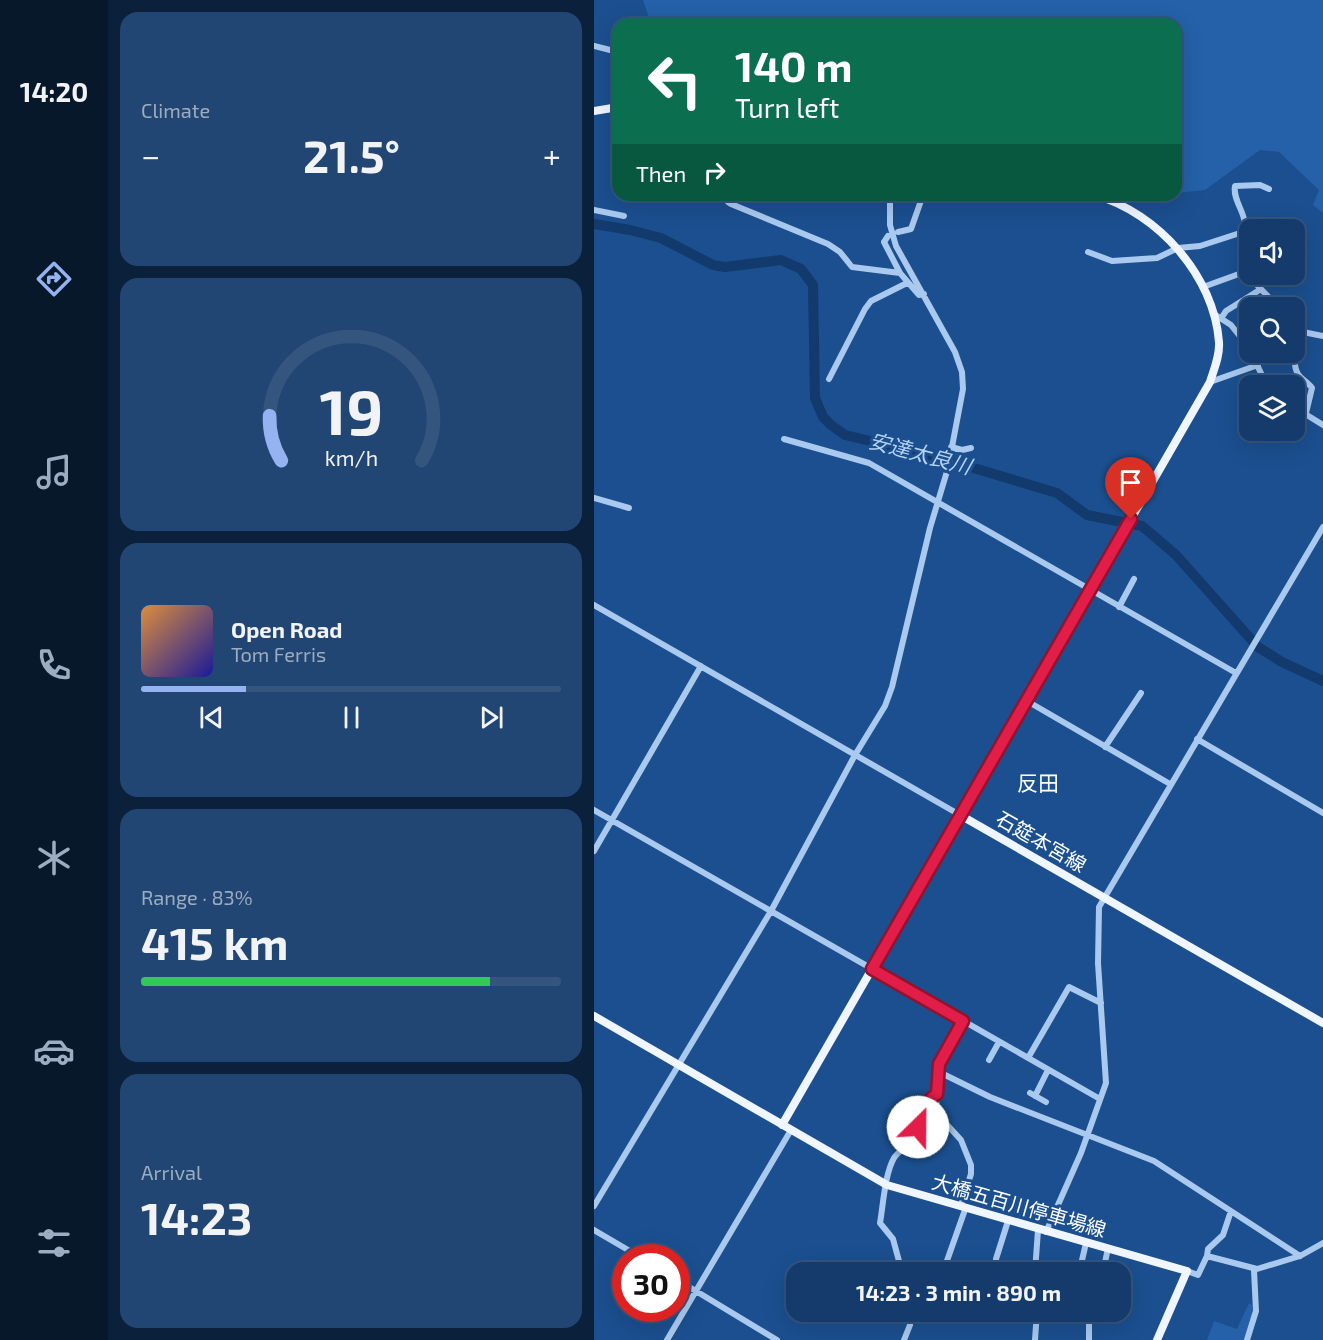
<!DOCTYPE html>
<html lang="en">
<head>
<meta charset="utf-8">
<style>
  body { margin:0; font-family:"Exo 2","Noto Sans JP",sans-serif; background:#214673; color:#f1f3f6; height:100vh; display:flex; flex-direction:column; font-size:22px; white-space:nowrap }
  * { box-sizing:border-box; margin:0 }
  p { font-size:20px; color:#9dadc1 }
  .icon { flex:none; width:33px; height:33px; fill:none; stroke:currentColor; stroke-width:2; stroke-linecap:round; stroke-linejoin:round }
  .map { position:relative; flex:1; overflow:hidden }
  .drawer { display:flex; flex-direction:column; gap:12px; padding:12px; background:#0b203b; width:486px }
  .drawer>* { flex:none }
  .banner { position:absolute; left:18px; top:18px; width:570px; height:183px; border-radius:18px; box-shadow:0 6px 24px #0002,0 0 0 2px #33557e; background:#0b6e4f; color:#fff; overflow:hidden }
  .tools { position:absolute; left:645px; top:219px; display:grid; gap:12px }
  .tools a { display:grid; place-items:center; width:66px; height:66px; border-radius:12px; background:#143b6b; box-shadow:0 6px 24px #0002,0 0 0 2px #33557e; font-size:30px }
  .speed { position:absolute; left:18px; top:1244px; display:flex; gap:12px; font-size:30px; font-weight:700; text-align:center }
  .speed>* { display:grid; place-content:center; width:78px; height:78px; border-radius:50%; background:#143b6b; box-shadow:0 6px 24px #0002,0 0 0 2px #33557e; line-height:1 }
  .speed .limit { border:9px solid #d22; background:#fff; color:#111 }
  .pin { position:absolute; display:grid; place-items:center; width:51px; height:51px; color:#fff; margin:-62px -26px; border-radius:50% 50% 50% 0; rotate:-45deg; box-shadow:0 0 6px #0007 }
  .pin .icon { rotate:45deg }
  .me { position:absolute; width:66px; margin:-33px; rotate:23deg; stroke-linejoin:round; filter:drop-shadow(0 0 4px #0008) }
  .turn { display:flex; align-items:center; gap:21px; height:126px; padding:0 24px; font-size:27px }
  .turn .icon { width:78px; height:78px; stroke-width:2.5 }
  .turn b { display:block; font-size:42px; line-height:51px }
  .then { display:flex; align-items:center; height:57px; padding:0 24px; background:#0003; gap:12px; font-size:22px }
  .big { font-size:45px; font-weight:700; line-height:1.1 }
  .drawer .widget { flex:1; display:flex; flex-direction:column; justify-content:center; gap:9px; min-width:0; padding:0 21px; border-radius:18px; background:#214673 }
  .drawer .dial { align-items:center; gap:0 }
  .dial svg { height:156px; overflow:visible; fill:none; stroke:#33557e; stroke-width:7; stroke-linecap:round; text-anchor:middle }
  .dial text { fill:#f1f3f6; stroke:none }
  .song { display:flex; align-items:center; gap:18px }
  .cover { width:72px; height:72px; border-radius:9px; background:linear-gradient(135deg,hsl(30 70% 55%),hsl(240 70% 35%)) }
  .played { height:6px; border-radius:3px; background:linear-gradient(90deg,#95b2f1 25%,#33557e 25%) }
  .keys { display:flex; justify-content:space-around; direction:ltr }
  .heat { display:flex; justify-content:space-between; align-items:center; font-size:33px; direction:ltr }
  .charge { height:9px; border-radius:4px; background:linear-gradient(90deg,#34c759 83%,#33557e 0) }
  .trip { position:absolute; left:192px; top:1262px; width:345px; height:60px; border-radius:18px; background:#143b6b; box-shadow:0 6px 24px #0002,0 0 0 2px #33557e; font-weight:700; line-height:60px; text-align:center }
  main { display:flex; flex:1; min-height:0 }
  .tab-bar { display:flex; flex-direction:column; width:108px; justify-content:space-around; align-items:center; background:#08182b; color:#9dadc1 }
  .tab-bar .icon { width:42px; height:42px }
  .tab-bar .current { color:#95b2f1 }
  .tab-bar b { font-size:27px; color:#f1f3f6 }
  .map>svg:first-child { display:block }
  .green { fill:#2461a8 }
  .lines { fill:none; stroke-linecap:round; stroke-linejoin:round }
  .river { stroke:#123a6d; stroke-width:10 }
  .minor { stroke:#a9c9ee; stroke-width:6 }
  .major { stroke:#f0f6ff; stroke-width:8 }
  .route-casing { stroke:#92132f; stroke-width:15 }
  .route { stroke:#e11d48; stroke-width:10 }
  .labels { text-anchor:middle; stroke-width:6; stroke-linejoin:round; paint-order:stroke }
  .street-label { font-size:20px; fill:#fff; stroke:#1b4f8f }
  .water-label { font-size:21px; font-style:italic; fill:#b5d3f5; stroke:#1b4f8f }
  .neighbourhood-label { font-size:21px; fill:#fff; stroke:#1b4f8f }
</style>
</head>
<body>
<main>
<nav class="tab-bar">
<b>14:20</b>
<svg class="icon current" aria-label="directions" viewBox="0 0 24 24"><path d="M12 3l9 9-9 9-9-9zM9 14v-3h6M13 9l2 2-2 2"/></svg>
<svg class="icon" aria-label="music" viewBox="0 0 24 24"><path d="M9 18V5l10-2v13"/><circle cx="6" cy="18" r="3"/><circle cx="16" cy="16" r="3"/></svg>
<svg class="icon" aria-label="phone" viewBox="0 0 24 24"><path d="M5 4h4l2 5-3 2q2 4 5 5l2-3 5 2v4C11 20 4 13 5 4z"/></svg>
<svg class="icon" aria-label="climate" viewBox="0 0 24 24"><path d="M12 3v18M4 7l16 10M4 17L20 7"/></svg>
<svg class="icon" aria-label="car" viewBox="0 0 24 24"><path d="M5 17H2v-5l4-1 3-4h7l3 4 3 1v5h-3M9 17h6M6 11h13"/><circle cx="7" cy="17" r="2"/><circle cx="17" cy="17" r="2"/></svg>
<svg class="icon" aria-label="filters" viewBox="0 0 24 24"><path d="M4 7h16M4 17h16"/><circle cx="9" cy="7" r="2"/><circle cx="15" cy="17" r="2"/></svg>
</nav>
<section class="drawer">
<div class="widget"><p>Climate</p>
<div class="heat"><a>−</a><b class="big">21.5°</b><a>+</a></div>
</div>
<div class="widget dial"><svg viewBox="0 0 100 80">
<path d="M14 69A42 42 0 1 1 86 69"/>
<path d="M14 69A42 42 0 0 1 8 46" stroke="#95b2f1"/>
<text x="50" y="56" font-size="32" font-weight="700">19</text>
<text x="50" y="72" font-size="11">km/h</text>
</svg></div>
<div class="widget">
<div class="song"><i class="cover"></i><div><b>Open Road</b><p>Tom Ferris</p></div></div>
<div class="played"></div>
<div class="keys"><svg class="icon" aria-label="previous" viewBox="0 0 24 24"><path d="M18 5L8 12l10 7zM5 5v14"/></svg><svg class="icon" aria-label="pause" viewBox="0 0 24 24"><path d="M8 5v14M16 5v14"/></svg><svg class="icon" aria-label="next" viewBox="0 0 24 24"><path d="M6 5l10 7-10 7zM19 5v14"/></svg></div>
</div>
<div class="widget"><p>Range · 83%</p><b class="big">415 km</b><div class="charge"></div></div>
<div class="widget"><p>Arrival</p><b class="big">14:23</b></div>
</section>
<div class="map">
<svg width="729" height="1340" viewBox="0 0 729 1340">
  <rect width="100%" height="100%" fill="#1b4f8f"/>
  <path class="green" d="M49,0H729V213L719,205L725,190L685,152L666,150L611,190L582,193V24H57Z
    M655,1303L658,1305L659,1317L652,1340H613L620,1321L643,1329Z"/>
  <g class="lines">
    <path class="river" d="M0,224L36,230L67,238L119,265L131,267L187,260L207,269L219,285L221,398L229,417L237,425L251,435L343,457L463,493L493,515L548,526L582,555L664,647L688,662L729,681"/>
    <path class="minor" d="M0,46L24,52
      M137,195L134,202L137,204L234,244L246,252L258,267L306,273L325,295L330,294
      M0,210L30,216
      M694,230L707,224
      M304,232L317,229L329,195
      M649,232C656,216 638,202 641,186L666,185L675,189
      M294,236L290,242L306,273
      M494,252L518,261L563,258L584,248L606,246L649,232L654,242L656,268
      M658,274L663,285L685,308
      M609,287L656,270
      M620,314L637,325L656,349
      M628,317L632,311L667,289
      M700,323L709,332L729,336
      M709,332C703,341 697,363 704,374C707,379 714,382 718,388L712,413
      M657,352L673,386
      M663,362L692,352
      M235,379L271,309L277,301L313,283
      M616,382L664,365
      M700,407L729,425
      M190,439L275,463L642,673
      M357,447L368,450L377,448
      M0,498L35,508
      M0,605L366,815
      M525,607L540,579
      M433,701L576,784
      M603,739L729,813
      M511,747L547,693
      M0,810L506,1099
      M0,851L107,666
      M434,1058L475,987L507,1003
      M395,1060L405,1042
      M345,1072L396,1097L560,1161L706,1256
      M436,1093L452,1102
      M441,1096L454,1070
      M367,1205L377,1174V1165L367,1140L345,1116L342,1108L345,1064L369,1021
      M0,1206L177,911L261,755L291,706L298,687L336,528L354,468L369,389L368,372L361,352L302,246L296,225V195
      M0,1230L46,1257
      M452,1232L487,1153L512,1083L504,963L505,907L729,527
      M613,1256L614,1249L629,1235L637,1211
      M402,1259L414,1221
      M486,1269L492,1243
      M593,1271L604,1275L613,1256L663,1269L706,1256L729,1243
      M308,1272L299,1239L286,1223C289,1206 291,1173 300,1158C304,1151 315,1146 319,1138C328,1123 327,1103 343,1094
      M349,1272L372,1207
      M441,1272L444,1230
      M509,1272L514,1248
      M82,1279L183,1340
      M73,1340L197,1130
      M310,1340L316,1325L315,1311
      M441,1340L443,1311
      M495,1340V1322L499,1311
      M653,1340L662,1311L660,1270"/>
    <path class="major" d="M0,111L24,107
      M366,815L729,1023
      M0,1016L293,1185L593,1271L563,1340
      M188,1125L616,382C620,369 626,356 625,342C620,276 564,213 501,195"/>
  </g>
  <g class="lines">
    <defs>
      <path id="route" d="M324,1127C328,1114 331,1101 343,1094L345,1064L369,1021L278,969L537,519"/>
    </defs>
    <use href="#route" class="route-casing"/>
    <use href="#route" class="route"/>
  </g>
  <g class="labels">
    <g class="street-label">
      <text transform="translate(447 842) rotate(30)" y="7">石筵本宮線</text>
      <text transform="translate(425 1206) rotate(16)" y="7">大橋五百川停車場線</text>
    </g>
    <g class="water-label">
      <text transform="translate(326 454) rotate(15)" y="7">安達太良川</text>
    </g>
    <g class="neighbourhood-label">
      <text x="444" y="791">反田</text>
    </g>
  </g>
</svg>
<div class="tools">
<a><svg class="icon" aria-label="sound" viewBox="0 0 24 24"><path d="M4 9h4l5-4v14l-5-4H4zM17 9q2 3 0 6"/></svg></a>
<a><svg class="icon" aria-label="search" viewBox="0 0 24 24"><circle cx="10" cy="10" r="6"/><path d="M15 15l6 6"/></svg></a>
<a><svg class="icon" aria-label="layers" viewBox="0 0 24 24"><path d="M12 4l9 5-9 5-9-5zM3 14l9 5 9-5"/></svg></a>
</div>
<div class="speed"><div class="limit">30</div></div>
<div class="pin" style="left:537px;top:519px;background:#d93025"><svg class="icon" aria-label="arrive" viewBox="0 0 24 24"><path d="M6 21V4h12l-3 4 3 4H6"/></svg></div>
<svg class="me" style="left:324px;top:1127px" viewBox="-20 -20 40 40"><circle r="19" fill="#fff"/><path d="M0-13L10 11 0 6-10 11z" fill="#e11d48"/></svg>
<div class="trip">14:23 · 3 min · 890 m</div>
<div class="banner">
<div class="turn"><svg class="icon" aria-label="left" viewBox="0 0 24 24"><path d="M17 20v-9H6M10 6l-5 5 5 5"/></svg><div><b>140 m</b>Turn left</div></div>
<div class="then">Then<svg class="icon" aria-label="right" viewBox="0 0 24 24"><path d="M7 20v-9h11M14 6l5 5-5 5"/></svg></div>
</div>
</div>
</main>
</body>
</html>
